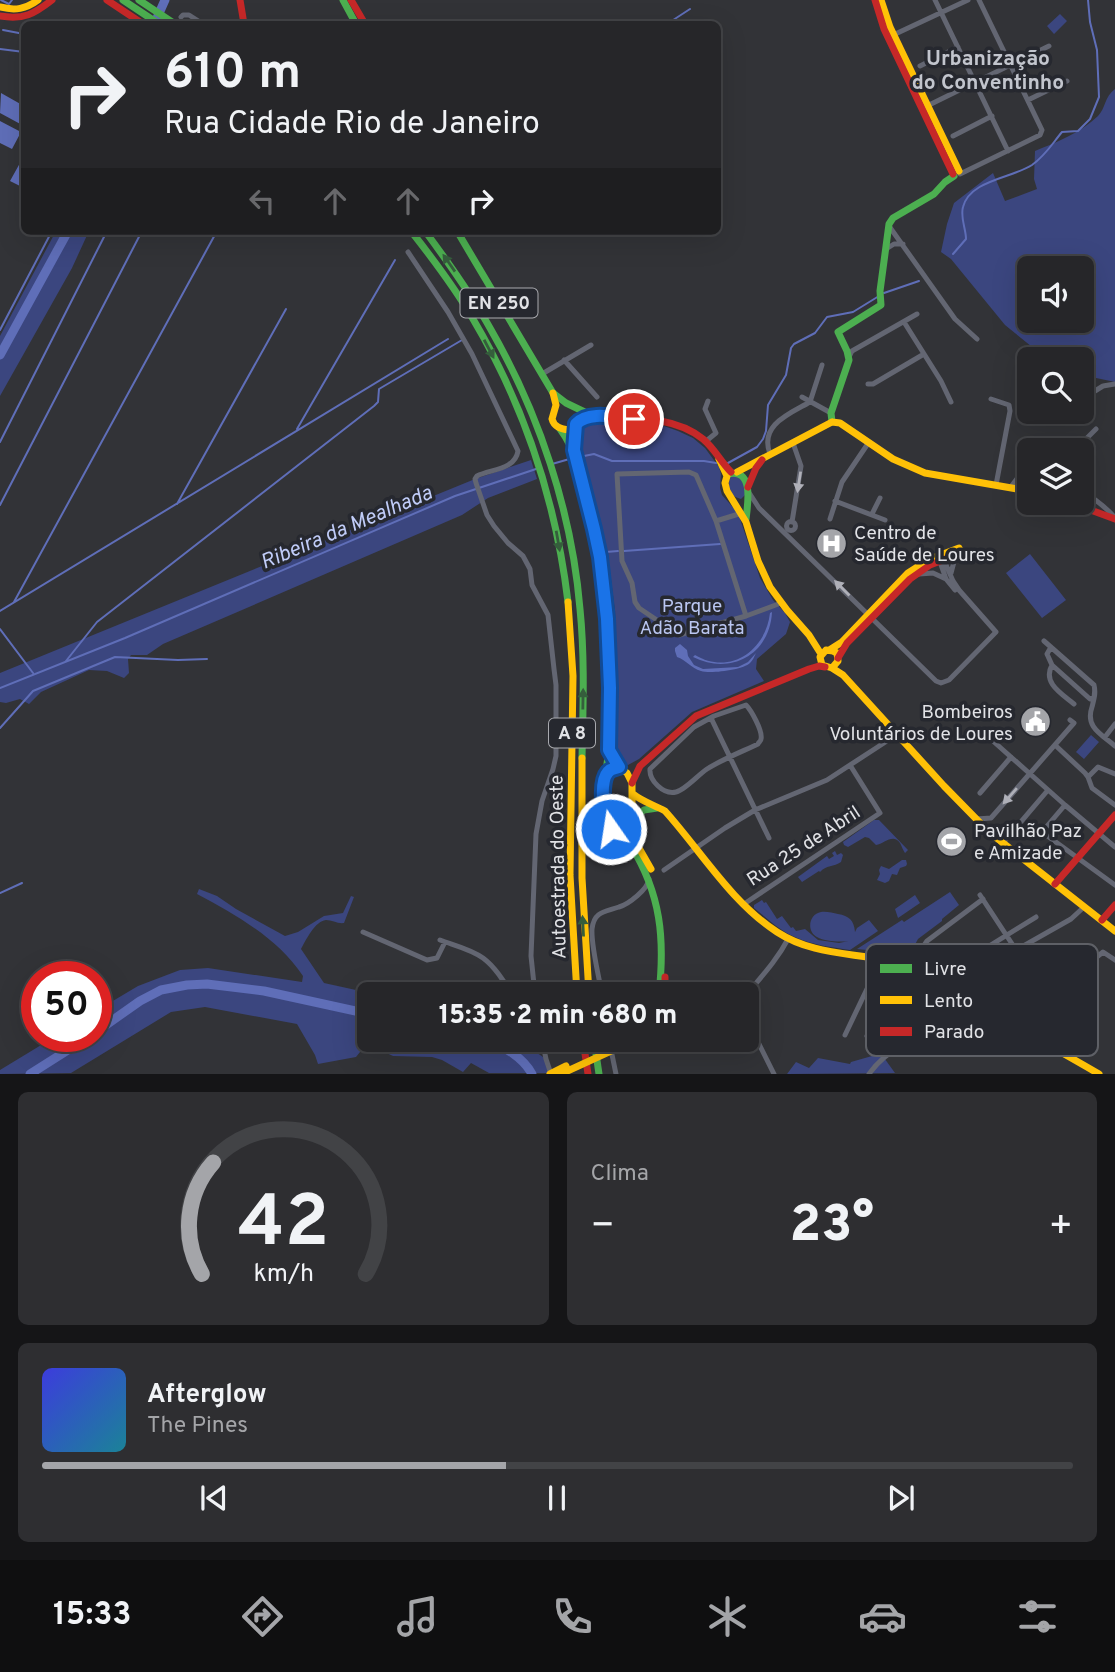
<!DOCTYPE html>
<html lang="pt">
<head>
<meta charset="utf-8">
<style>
  body { margin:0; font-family:Overpass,sans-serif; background:#2e2e31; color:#f1f3f6; height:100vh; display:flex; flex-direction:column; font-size:26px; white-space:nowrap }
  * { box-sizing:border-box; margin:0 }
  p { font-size:23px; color:#a4a5a8 }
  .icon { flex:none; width:38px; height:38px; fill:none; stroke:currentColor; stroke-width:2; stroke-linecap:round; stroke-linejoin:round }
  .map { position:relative; height:1074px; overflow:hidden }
  .side { display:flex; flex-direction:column; gap:18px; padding:18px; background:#151517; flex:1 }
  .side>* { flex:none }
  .top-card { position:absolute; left:21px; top:21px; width:700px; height:214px; border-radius:10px; box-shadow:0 7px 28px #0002,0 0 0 2px #424346; background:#262629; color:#f1f3f6; overflow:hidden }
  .controls { position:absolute; left:1017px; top:256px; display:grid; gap:14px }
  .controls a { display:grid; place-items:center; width:77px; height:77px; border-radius:10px; background:#262629; box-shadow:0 7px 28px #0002,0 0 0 2px #424346; font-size:35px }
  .speed { position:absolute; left:21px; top:961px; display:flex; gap:14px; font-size:35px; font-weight:700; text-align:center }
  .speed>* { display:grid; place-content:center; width:91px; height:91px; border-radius:50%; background:#262629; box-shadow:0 7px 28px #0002,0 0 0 2px #424346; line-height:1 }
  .speed .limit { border:10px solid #d22; background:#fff; color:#111 }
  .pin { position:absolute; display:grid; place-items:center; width:60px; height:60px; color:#fff; margin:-30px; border:4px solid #fff; border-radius:50%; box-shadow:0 2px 7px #0007 }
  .me { position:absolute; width:77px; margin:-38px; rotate:347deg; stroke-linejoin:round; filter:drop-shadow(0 0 5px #0008) }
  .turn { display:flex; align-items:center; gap:24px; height:147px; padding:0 28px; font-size:32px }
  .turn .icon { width:91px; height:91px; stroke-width:2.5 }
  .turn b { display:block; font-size:49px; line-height:60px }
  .lanes { display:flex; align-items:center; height:66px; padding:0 28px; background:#0003; justify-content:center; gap:35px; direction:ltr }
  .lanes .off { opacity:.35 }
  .big { font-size:52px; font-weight:800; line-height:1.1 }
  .side .card { flex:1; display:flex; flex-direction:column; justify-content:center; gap:10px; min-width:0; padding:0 24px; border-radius:10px; background:#2e2e31 }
  .side .dial { align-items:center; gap:0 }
  .dial svg { height:182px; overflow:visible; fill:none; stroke:#424346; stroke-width:7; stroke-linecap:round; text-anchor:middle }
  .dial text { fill:#f1f3f6; stroke:none }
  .song { display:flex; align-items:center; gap:21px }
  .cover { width:84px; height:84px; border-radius:10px; background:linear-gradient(135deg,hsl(240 70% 55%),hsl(190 70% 35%)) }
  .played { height:7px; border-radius:4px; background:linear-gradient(90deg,#a4a5a9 45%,#424346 45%) }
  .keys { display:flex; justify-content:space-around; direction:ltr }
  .heat { display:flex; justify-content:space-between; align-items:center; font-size:38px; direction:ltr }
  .side .tiles { flex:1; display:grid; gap:18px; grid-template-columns:1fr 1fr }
  .card:last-child { grid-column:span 2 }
  .trip { position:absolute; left:357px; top:982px; width:402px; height:70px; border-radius:10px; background:#262629; box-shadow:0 7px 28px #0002,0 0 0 2px #424346; font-weight:800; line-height:70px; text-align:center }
  .dock { display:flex; height:112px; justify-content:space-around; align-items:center; background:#0f0f10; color:#a4a5a8 }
  .dock .icon { width:49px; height:49px }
  .dock .on { color:#a4a5a9 }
  .dock b { font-size:32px; color:#f1f3f6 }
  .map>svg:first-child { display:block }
  .green { fill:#3b467f; fill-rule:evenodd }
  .water { fill:#5f6eb8 }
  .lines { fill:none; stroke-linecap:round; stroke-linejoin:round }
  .stream { stroke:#5f6eb8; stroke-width:2 }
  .river { stroke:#5f6eb8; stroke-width:9 }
  .street { stroke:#636672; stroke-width:5 }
  .fast { stroke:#4caf50; stroke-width:7 }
  .slow { stroke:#ffc107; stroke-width:7 }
  .jam { stroke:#c62828; stroke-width:7 }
  .slow-bridge { stroke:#ffc107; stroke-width:7 }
  .oneway { fill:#355e3c }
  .oneway2 { fill:#afb0b8 }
  .route-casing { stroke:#114b97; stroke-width:18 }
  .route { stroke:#1a73e8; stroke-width:12 }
  .labels { text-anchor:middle; stroke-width:7; stroke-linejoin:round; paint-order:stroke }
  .shield { fill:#26282f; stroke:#a9aaaf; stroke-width:2 }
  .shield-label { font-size:18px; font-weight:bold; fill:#e1e2e6 }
  .poi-label { font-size:19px; fill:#e1e2e6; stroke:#26282f; text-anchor:start }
  .park-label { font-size:19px; fill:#bac6f1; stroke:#26282f }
  .street-label { font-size:19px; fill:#e1e2e6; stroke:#26282f }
  .neighbourhood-label { font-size:21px; font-weight:bold; fill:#c2c5cd; stroke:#26282f }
  .water-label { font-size:21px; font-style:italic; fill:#c0ccf8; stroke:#26282f }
  .key { fill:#26282f; stroke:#5e6066; stroke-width:2 }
  .key-label { font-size:19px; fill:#e1e2e6 }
</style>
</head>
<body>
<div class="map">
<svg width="1115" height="1074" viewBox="0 0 1115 1074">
  <rect width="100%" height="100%" fill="#323337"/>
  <path class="green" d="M1060,14L1067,21L1054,34L1047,26Z
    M1115,89V382L1082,375V359H1047L1005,325L951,259L941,252L947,224L954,203L993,173L1005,201L1037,189L1034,179L1035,151C1057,142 1080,133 1098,116C1106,108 1104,97 1115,89ZM1029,268H1082V320H1029Z
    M56,231H89L72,268L0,396V336Z
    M594,421L619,422V427L638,429L661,425L678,431L693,438L705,448L719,467L721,474L720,488L722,495L738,513L760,578L773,600L785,613L790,622L786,634L757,659L756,669L764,681L692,712L639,759L628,765L622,763L617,755L618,694L615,611L610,572L579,434L586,422Z
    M531,460L537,479L488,498L462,515L163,644L147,655H131L128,659L129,673L124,678L107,671L89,670L41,692L29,704L20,699L6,703L0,702V673L475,479Z
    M734,475C745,478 745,485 745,495L741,499C730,497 727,487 730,477Z
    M1030,554L1066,600L1042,618L1006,573Z
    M1091,735L1099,742L1084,759L1076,752Z
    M874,820H879L908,850L905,853C903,850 902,847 900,843C893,833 884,844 876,845L869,838L865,837L848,847L844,845L843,842Z
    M835,851L837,855L841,853L843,855L841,862C834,867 826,865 820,872L819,871L802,882L798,877L827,856L829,859L834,856L832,853Z
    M902,860H906L907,864L906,866L900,868L897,875L892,874L889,881L885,883L877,880L880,874L879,870L881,866L889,869Z
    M199,889L217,896L236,909L285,936L298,932L324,916L343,913L351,896L354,897L344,923C338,924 332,920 326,920C315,921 306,940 301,949L324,983L365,992L369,984L387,988L400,994H369V1040H518L546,1059L551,1073H489L471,1063L463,1072L442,1060L432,1057L393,1056L378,1049V1042H368L356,1057L318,1064L315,1055L297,1024L205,1007L171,1012L71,1073L0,1074V1070L56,1036H96V1011L138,986L180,970L208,968L302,982L303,976C278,938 236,915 197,894Z
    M950,892L959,905L942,919V921L918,939L912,950L887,952L857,949L902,920L904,922Z
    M915,895L920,903L898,918L895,909Z
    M762,900L764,903L766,902L777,919L782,916L791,928L793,927L796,931L805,929L818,940L839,943L849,941C841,942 826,942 817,937C806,931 809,914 821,912C826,911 833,913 838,914C849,916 854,920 855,932L857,928L869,920L878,931L850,950C831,947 812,945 795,937C780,931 767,918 754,908V905Z
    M882,1055L895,1073L787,1074L796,1062L809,1068L818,1058L850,1064L851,1062L872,1056Z"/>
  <path class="water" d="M1,93L24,106V126L0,113Z
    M0,121L21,132L12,149L0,143Z
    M20,163L24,165V188L10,181Z
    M772,612C770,654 731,676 693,657L695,655C730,676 766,650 770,613Z
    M680,644L687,650L688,656L694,665L703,669L738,667L748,662L756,653C754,657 753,660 750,663C743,670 710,674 701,671C691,668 686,660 677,657L675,651V648Z"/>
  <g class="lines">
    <path class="stream" d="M1,0L9,4L12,0
      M667,24L690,9
      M3,30L24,34
      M0,49L24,52
      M953,254L966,239C966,229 960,217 963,207C970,180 1012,178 1032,165C1045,156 1052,144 1062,132L1078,131L1090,119L1099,97L1097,50L1090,22L1088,0
      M884,293L919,281
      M0,330L52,231
      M297,429L395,260
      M0,442L107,231
      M579,457L594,454L612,461H704L716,463
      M728,463L757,447L763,439L766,431L768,405L786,375L791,348L794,344L815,333L827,317L853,312L879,296
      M552,464L573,458
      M177,504L286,309
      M0,505L142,231
      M624,551L720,544
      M606,552L618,551
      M14,602L217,231
      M0,611L448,339
      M0,629L33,673
      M66,661L97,622L374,406L378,402L379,389L462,340
      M0,688L125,638L455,496L536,469
      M0,728L33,691L115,657L178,660L207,659
      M0,893L22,883"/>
    <path class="river" d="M157,18L165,0
      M0,355L68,231
      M96,1032L140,1001L161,990L187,985L207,984L264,991L369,1014
      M489,1040C505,1048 523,1057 532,1074
      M30,1074L90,1036"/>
    <path class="street" d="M935,0L1008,151
      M181,17L183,15H189L203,24
      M891,36L968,0
      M920,66L958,47
      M1028,100L1067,81
      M925,107L1049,46
      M953,136L992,116
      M960,174L1040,135L1042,130L979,0
      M889,226L955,319L977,339
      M886,249L894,244H903
      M408,252L448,312L472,354L518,451C515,470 491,469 477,476L475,479L476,483L487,515L494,526L508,543L523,556L530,569L532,585L548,615L554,669L556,685V756L553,769L542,801L536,834L531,956L535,994
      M904,322L941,381L951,402
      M849,357L852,351L917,314
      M564,360L597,397
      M542,374L591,345
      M868,384H873L924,354
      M802,397L831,413
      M991,399L1009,405L1010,411L996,485
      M1082,399L1103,386L1115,384
      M1034,411L1044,423L1063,411
      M705,442L716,433L705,409L708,401
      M1044,450H1051
      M1075,450L1096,429
      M770,454C759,425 789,414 810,402L822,365
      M1010,488L1029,463
      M1082,489C1093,500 1105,505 1115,518
      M748,491L759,508L936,681L941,683L949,680L996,632L959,590L953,581L943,558
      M835,501L885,520
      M872,514L880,498
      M830,519L842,482L869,442
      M716,521L742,513
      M786.5 526a4.5 4.5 0 1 1 9 0a4.5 4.5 0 1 1-9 0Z
      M792,522L801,466L793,443
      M939,559L946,579L955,590
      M951,573L955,558L958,554
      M919,574L933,573L946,579
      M746,616L679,635L639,608L635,602L632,583L622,561L617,474L689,472L696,475L716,521L746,616L781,603
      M1044,641L1094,685C1096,693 1094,699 1092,707C1085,727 1101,734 1115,746
      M1051,647L1047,654L1052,665C1042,683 1062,694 1074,704
      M1052,665L1090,699L1094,698
      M746,705C751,710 763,731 761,739C761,741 759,742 758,744C741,752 723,759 707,769C698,775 685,790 676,792C663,795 649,780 650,769L694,727L714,716Z
      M711,718L769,838
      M1105,737L1115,724
      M993,741L1065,805L1115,847
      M1055,745L1085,773L1088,777L1092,788L1115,805
      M1088,777L1098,767L1115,774
      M980,793L1011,757
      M1065,805L1042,832L1115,885
      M977,819L991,818L1074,723L1070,720
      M1003,843L1048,790
      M664,870L725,828L755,810L827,780L890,739L896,733
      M980,895L1016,950L1024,984L1019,993L998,1010
      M983,899L927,941L923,947L925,954C941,962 946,969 965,961L1036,917
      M744,904L880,813L850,765
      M363,932L427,960L437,958L445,942
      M440,940C453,945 471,949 483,958C494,966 505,982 511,994
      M979,971L1071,919L1084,907
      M492,992L493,994
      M602,994C599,977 591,946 592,929C594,911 605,912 619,907C629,904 648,889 649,879
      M747,994C762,976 777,960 788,939
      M1029,1012L1103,952L1115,960
      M747,1020L774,1074
      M845,1035L877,968L878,960
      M867,1036L906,966
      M542,1040L546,1059L551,1074
      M609,1040L616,1074
      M869,1074C889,1046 920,1034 952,1028C961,1026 971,1024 980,1025C993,1027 1008,1035 1021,1039L1026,1030"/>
    <path class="fast" d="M123,0L159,24
      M139,0L175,24
      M343,0L356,24
      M411,231C433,259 455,288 473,319C524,405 556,502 568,602
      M425,231C448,262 471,294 490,328C539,413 572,512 580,609C585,659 583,708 582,758
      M457,231L553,393L566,403L593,416
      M832,422L831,413L849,360L847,351L838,332L881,305L880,291L889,224L893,218L934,194L945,182L954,176
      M560,429C577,452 583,481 589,508C606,585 610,663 609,741C609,764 601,787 604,810C607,834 620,828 631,846C661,894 665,939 659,994
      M574,449L576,424
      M728,474C754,468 748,503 746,519
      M633,818L644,810L657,808
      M594,1040L599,1074"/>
    <path class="slow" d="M881,0L890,27L959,171
      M0,7C15,11 26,9 38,0
      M553,393L556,405L552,419C554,427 561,429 569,430L576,424L578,418
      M832,422L840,423L893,459L925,473L1029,491
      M719,459L727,476L725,483L727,491L746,522L758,561L770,587L787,610L809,635L821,654
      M737,472L832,422
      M568,602L573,676L570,875L577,994
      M831,649L842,642L908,573L930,559L959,548
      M832,668L838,661L837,653L833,651L826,650L820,657L822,665L832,668L843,675L944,786L989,832L1115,931
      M609,751L619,767L627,773L632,783V831L635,841L651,869
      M582,758V878L589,994
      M633,794C643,802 654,805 665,811C701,851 731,902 777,932C820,960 869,950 914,969C944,981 971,997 998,1015C1031,1036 1065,1054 1099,1074
      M944,983L947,973L954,966"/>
    <path class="jam" d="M107,0L143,24
      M240,0L244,24
      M351,0L365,24
      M875,0L884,29L953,174
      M0,16C24,20 34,14 52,0
      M578,421L585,417L593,416C628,418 674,415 703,439C714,448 721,462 731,472
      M748,487L756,468L762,460
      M1069,502L1115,519
      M838,658L847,643L910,579L930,565L961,553
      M632,783L640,766L696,716L809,669L819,666L825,667
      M1055,884L1115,815
      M1102,920L1115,905
      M665,977V994
      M583,1040L588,1074
      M644,1040L660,1046L670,1040"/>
    <path class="slow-bridge" d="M550,1074L566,1066
      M561,1074L635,1040"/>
  </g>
  <defs><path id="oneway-solid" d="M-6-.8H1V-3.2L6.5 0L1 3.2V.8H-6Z" transform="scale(1.75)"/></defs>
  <g class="oneway">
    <use href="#oneway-solid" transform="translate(449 263) rotate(-125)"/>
    <use href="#oneway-solid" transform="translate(489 349) rotate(62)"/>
    <use href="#oneway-solid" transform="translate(558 541) rotate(80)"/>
    <use href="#oneway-solid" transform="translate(583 699) rotate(-89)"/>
    <use href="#oneway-solid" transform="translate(583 926) rotate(-93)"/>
  </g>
  <g class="oneway2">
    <use href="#oneway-solid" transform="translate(799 482) rotate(99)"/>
    <use href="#oneway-solid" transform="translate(842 588) rotate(-135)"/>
    <use href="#oneway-solid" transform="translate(1010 796) rotate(131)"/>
  </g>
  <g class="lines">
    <defs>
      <path id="route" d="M611,829C603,820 599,782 608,772C612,768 614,769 619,767L609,750L610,688L607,619L600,557L594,529L574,450L576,424C589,410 617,418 634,419"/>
    </defs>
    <use href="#route" class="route-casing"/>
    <use href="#route" class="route"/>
  </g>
  <defs>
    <symbol id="hospital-disc" viewBox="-11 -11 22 22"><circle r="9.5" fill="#a4a5a9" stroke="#26282f"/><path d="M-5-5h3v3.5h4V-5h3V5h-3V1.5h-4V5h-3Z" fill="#fff"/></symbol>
    <symbol id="civic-disc" viewBox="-11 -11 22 22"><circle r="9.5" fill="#a4a5a9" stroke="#26282f"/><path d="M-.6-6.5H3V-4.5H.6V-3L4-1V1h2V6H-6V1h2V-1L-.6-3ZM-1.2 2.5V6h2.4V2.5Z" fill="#fff"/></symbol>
    <symbol id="stadium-disc" viewBox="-11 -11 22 22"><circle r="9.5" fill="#a4a5a9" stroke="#26282f"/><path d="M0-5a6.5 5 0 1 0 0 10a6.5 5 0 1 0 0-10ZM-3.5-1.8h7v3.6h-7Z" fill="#fff"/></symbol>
  </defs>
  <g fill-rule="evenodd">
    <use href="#hospital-disc" x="814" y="526" width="35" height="35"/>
    <use href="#civic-disc" x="1018" y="704" width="35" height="35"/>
    <use href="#stadium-disc" x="934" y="824" width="35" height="35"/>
  </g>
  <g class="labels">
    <g class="shield">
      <rect x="460.5" y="288.5" width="77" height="29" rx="5"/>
      <rect x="549" y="718.5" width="46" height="29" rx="5"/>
    </g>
    <g class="shield-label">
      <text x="499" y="309">EN 250</text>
      <text x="572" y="739">A 8</text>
    </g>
    <g class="poi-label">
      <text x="854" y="539">Centro de<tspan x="854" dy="22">Saúde de Loures</tspan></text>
      <text x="1013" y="718" text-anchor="end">Bombeiros<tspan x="1013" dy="22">Voluntários de Loures</tspan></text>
      <text x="974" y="837">Pavilhão Paz<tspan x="974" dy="22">e Amizade</tspan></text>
    </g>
    <g class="park-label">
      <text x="692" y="612">Parque<tspan x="692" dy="22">Adão Barata</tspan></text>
    </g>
    <g class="street-label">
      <text transform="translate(803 845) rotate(-33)" y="7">Rua 25 de Abril</text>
      <text transform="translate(557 867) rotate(-91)" y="7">Autoestrada do Oeste</text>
    </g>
    <g class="neighbourhood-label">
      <text x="988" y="65">Urbanização<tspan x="988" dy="24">do Conventinho</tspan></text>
    </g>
    <g class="water-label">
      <text transform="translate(346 527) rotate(-23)" y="7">Ribeira da Mealhada</text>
    </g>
  </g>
  <rect x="866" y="944" width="232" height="112" rx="10" class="key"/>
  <rect x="880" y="964" width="32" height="9" fill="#4caf50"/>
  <rect x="880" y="996" width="32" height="8" fill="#ffc107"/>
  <rect x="880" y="1027" width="32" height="9" fill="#c62828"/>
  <g class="key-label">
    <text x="924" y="975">Livre</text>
    <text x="924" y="1007">Lento</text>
    <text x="924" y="1038">Parado</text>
  </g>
</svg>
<div class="controls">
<a><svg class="icon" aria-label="sound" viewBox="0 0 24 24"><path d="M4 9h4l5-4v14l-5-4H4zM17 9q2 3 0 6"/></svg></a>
<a><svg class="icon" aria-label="search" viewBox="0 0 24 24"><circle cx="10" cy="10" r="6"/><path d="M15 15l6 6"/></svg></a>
<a><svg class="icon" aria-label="layers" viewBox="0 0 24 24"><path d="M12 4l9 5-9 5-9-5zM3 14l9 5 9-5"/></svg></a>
</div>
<div class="speed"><div class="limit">50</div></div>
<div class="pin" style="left:634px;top:419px;background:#d93025"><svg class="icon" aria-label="arrive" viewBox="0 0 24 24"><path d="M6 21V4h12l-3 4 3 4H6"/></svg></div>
<svg class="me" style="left:611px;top:829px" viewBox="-20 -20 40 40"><circle r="17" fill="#1a73e8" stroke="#fff" stroke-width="3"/><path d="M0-11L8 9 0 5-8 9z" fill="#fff"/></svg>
<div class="trip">15:35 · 2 min · 680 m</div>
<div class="top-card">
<div class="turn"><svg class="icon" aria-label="right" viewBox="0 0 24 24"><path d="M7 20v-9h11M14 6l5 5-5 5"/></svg><div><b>610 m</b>Rua Cidade Rio de Janeiro</div></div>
<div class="lanes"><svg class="icon off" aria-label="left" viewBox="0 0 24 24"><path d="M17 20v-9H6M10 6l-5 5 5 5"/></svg><svg class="icon off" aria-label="ahead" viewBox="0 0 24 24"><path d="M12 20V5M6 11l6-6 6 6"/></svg><svg class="icon off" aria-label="ahead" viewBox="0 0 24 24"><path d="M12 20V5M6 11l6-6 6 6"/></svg><svg class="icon" aria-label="right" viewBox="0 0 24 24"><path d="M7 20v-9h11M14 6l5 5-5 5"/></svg></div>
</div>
</div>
<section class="side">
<div class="tiles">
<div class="card dial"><svg viewBox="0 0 100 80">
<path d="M14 69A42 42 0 1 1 86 69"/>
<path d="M14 69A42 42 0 0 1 19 20" stroke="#a4a5a9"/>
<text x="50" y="56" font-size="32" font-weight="700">42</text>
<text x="50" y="72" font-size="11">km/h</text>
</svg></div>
<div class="card"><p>Clima</p>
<div class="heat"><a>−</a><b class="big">23°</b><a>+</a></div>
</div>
<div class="card">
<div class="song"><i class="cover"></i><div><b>Afterglow</b><p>The Pines</p></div></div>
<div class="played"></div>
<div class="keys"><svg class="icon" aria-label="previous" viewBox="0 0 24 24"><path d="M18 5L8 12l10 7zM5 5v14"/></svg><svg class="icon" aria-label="pause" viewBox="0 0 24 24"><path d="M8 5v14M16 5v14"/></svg><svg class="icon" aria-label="next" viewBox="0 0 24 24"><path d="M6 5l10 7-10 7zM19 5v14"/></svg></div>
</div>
</div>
</section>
<nav class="dock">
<b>15:33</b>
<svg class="icon on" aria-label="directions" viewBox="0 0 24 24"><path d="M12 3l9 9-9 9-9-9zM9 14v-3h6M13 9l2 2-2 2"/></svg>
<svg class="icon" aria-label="music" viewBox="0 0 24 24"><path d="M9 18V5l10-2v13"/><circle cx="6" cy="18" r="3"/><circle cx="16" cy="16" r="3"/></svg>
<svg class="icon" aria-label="phone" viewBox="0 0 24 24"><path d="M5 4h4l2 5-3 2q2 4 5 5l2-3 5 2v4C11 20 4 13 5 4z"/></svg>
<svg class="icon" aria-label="climate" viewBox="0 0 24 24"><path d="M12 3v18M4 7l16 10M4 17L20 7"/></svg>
<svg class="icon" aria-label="car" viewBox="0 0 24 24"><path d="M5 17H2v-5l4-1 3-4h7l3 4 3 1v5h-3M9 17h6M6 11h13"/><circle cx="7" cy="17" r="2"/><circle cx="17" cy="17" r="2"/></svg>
<svg class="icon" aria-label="filters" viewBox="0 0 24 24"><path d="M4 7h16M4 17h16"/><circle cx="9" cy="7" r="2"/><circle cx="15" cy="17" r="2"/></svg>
</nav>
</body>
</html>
